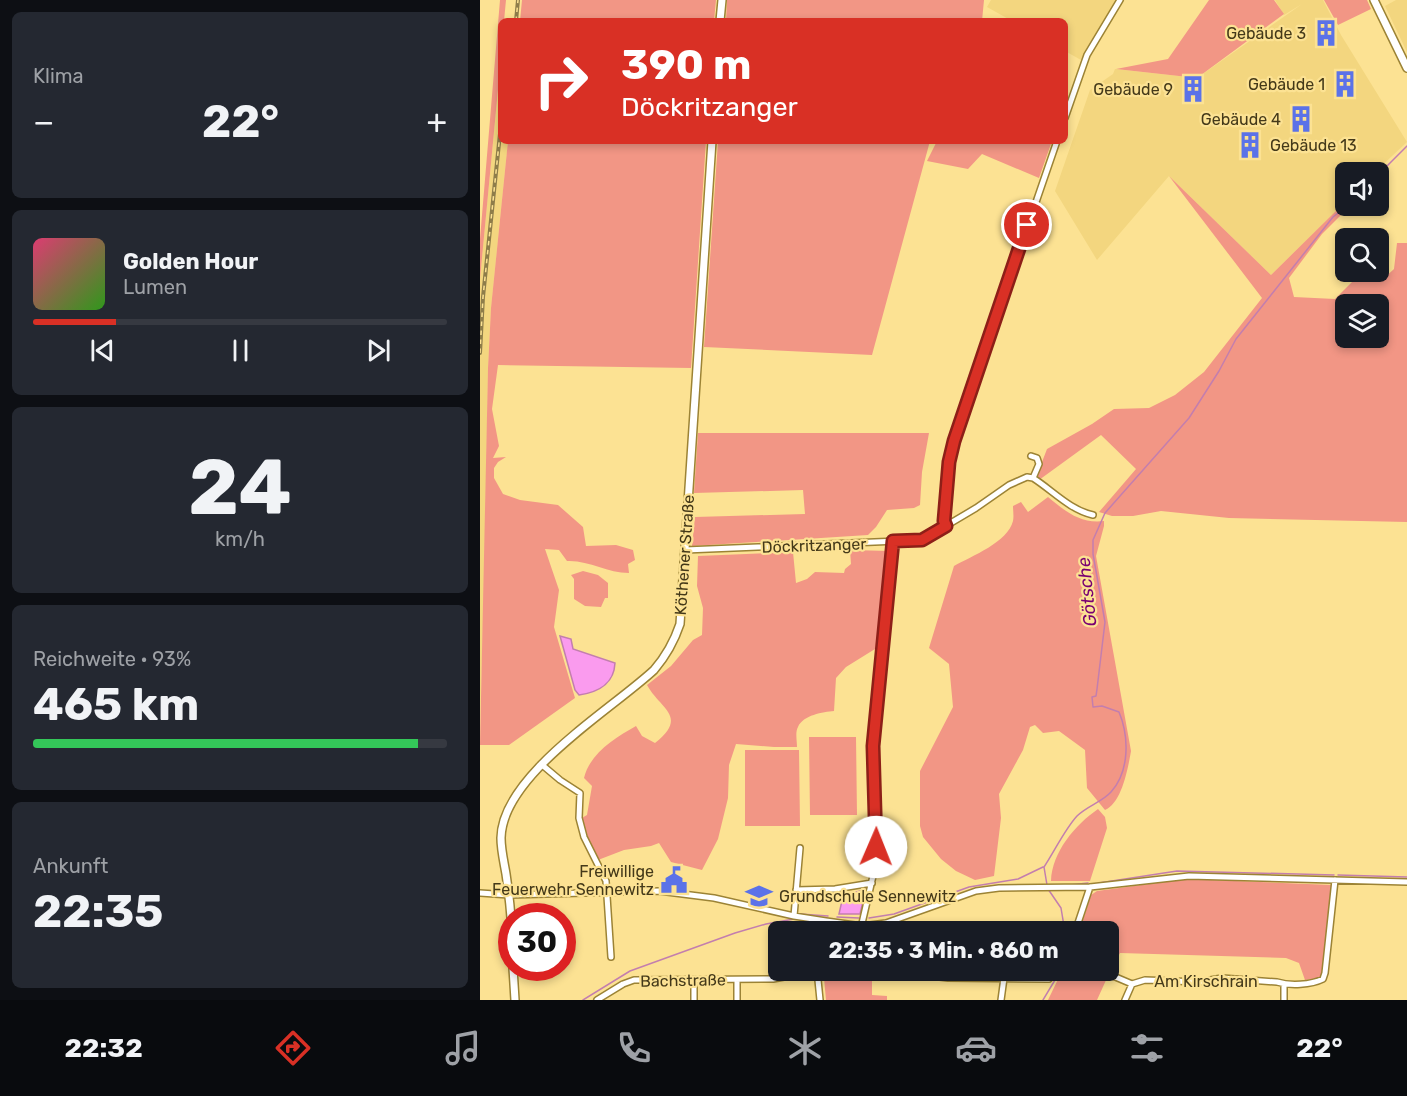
<!DOCTYPE html>
<html lang="de">
<head>
<meta charset="utf-8">
<style>
  body { margin:0; font-family:Rubik,sans-serif; background:#242831; color:#f1f3f6; height:100vh; display:flex; flex-direction:column; font-size:22px; white-space:nowrap }
  * { box-sizing:border-box; margin:0 }
  p { font-size:20px; color:#9ea1a6 }
  .icon { flex:none; width:33px; height:33px; fill:none; stroke:currentColor; stroke-width:2; stroke-linecap:round; stroke-linejoin:round }
  .map { position:relative; flex:1; overflow:hidden }
  .sheet { display:flex; flex-direction:column; gap:12px; padding:12px; background:#0d0f14; width:480px }
  .sheet>* { flex:none }
  .top-card { position:absolute; left:18px; top:18px; width:570px; height:126px; border-radius:9px; box-shadow:0 3px 9px #0003; background:#d93025; color:#fff; overflow:hidden }
  .controls { position:absolute; left:855px; top:162px; display:grid; gap:12px }
  .controls a { display:grid; place-items:center; width:54px; height:54px; border-radius:9px; background:#171b24; box-shadow:0 3px 9px #0003; font-size:30px }
  .speed { position:absolute; left:18px; top:903px; display:flex; gap:12px; font-size:30px; font-weight:700; text-align:center }
  .speed>* { display:grid; place-content:center; width:78px; height:78px; border-radius:50%; background:#171b24; box-shadow:0 3px 9px #0003; line-height:1 }
  .speed .limit { border:9px solid #d22; background:#fff; color:#111 }
  .pin { position:absolute; display:grid; place-items:center; width:51px; height:51px; color:#fff; margin:-26px; border:3px solid #fff; border-radius:50%; box-shadow:0 2px 6px #0007 }
  .me { position:absolute; width:66px; margin:-33px; rotate:1deg; stroke-linejoin:round; filter:drop-shadow(0 0 4px #0008) }
  .turn { display:flex; align-items:center; gap:21px; height:126px; padding:0 24px; font-size:27px }
  .turn .icon { width:78px; height:78px; stroke-width:2.5 }
  .turn b { display:block; font-size:42px; line-height:51px }
  .big { font-size:45px; font-weight:700; line-height:1.1 }
  .sheet .tile { flex:1; display:flex; flex-direction:column; justify-content:center; gap:9px; min-width:0; padding:0 21px; border-radius:9px; background:#242831 }
  .sheet .dial { align-items:center; gap:0 }
  .dial b { font-size:78px; line-height:1 }
  .song { display:flex; align-items:center; gap:18px }
  .cover { width:72px; height:72px; border-radius:9px; background:linear-gradient(135deg,hsl(340 70% 55%),hsl(110 70% 35%)) }
  .played { height:6px; border-radius:3px; background:linear-gradient(90deg,#d93025 20%,#363941 20%) }
  .keys { display:flex; justify-content:space-around; direction:ltr }
  .heat { display:flex; justify-content:space-between; align-items:center; font-size:33px; direction:ltr }
  .charge { height:9px; border-radius:4px; background:linear-gradient(90deg,#34c759 93%,#363941 0) }
  .trip { position:absolute; left:288px; top:921px; width:351px; height:60px; border-radius:9px; background:#171b24; box-shadow:0 3px 9px #0003; font-weight:700; line-height:60px; text-align:center }
  .dock { display:flex; height:96px; justify-content:space-around; align-items:center; background:#090b0e; color:#9ea1a6 }
  .dock .icon { width:42px; height:42px }
  .dock .active { color:#d93025 }
  .dock b { font-size:27px; color:#f1f3f6 }
  main { display:flex; flex:1; min-height:0 }
  .map>svg:first-child { display:block }
  .built { fill:#f3d67f }
  .green { fill:#f29685; fill-rule:evenodd }
  .water { fill:#fa9bee; stroke:#c37eae; stroke-width:1.5 }
  .lines { fill:none; stroke-linecap:round; stroke-linejoin:round }
  .stream { stroke:#c37eae; stroke-width:1.5 }
  .minor-casing { stroke:#9c8335; stroke-width:8 }
  .major-casing { stroke:#9c8335; stroke-width:10 }
  .minor { stroke:#fff; stroke-width:5 }
  .major { stroke:#fff; stroke-width:7 }
  .rail-casing { stroke:#8e7d4a; stroke-width:4 }
  .rail { stroke:#fce293; stroke-width:1.5; stroke-dasharray:4.5; stroke-linecap:butt }
  .route-casing { stroke:#8d1f18; stroke-width:15 }
  .route { stroke:#d93025; stroke-width:10 }
  .labels { text-anchor:middle; stroke-width:4.5; stroke-linejoin:round; paint-order:stroke }
  .poi-label { font-size:16px; fill:#443919; stroke:#fce293; text-anchor:end }
  .street-label { font-size:16px; fill:#443919; stroke:#fce293 }
  .water-label { font-size:18px; font-style:italic; fill:#790072; stroke:#fce293 }
</style>
</head>
<body>
<main>
<section class="sheet">
<div class="tile"><p>Klima</p>
<div class="heat"><a>−</a><b class="big">22°</b><a>+</a></div>
</div>
<div class="tile">
<div class="song"><i class="cover"></i><div><b>Golden Hour</b><p>Lumen</p></div></div>
<div class="played"></div>
<div class="keys"><svg class="icon" aria-label="previous" viewBox="0 0 24 24"><path d="M18 5L8 12l10 7zM5 5v14"/></svg><svg class="icon" aria-label="pause" viewBox="0 0 24 24"><path d="M8 5v14M16 5v14"/></svg><svg class="icon" aria-label="next" viewBox="0 0 24 24"><path d="M6 5l10 7-10 7zM19 5v14"/></svg></div>
</div>
<div class="tile dial"><b>24</b><p>km/h</p></div>
<div class="tile"><p>Reichweite · 93%</p><b class="big">465 km</b><div class="charge"></div></div>
<div class="tile"><p>Ankunft</p><b class="big">22:35</b></div>
</section>
<div class="map">
<svg width="927" height="1000" viewBox="0 0 927 1000">
  <rect width="100%" height="100%" fill="#fce293"/>
  <path class="built" d="M511,0H637L601,60L585,51V21H532L507,7Z
    M795,0H843L861,35L927,142L895,172H866L865,202L791,275L689,176L617,260L575,191L610,90L633,74L635,69L717,78L822,4L804,15Z
    M916,0H927V52L905,6Z
    M21,58V141H28L11,308L8,368L4,593L0,722V279Z"/>
  <path class="green" d="M20,0H26L24,21H21V58L0,279V239Z
    M42,0H236L234,21H40Z
    M247,0H504L502,21H246Z
    M729,0H794L804,14L717,78L636,69L688,59Z
    M844,0H887L891,9L858,25Z
    M28,141H226L211,368L18,365L12,409L19,446L13,458L26,457L18,462L14,468V478L23,494L40,500L78,505L103,527L106,546L136,545L153,550L155,560L148,564L149,573C127,573 109,560 87,561L79,550L65,549L79,590L74,627L95,698L29,745H0L8,368L11,308Z
    M238,141H450L392,355L224,347Z
    M457,141H572L559,178L502,154L488,169L447,161Z
    M689,176L791,275L865,202L866,206H870L842,234L809,278L814,297L855,299L873,281L902,280L914,269L917,243H927V522L749,518L681,511L653,516H632L619,512L656,469L621,435L559,480L557,475L567,449L612,424L634,409L669,408L695,395L724,372L782,298ZM866,304H898V338H866Z
    M218,433H449L442,472L440,505L434,508L407,510L396,527L388,535L212,546L215,517L325,514L323,490L214,493Z
    M568,497C585,511 600,524 624,521V526L616,556L651,751C648,768 642,803 625,810L607,788L605,750L579,731L563,733L555,725L550,727L543,750L519,794L521,818L514,876L495,880L476,871L461,859L443,837L440,826V771L473,707L469,664L449,648L474,566C492,556 528,542 533,521C534,516 533,511 533,506L541,502L548,512Z
    M370,550L409,551L404,612L395,649L366,667L356,678L354,711C343,712 323,715 318,727C315,732 317,741 317,747H294L256,744L249,765L248,798L238,839L222,870L191,862L179,843L171,846L144,850L118,860L107,838L100,819L107,815L112,786L104,778C110,753 135,738 156,726L162,736L175,743C209,716 180,709 167,685L191,666L213,640L222,635L223,608L217,586L218,556L313,552L316,583L327,579L335,572L364,573L365,569L371,564Z
    M103,571L118,575L128,583V598H125L121,607L105,606L94,599V579L91,575Z
    M329,737H376L377,815H330Z
    M265,750H319L320,826H265Z
    M618,809L625,817L627,828L610,881H571C572,852 595,825 618,809Z
    M706,879L852,885L843,973L840,978L825,980L819,963L806,958L640,953L631,970L629,969L628,932H599L611,895L617,891Z
    M363,971H377L392,975V995L407,996V1000H346L344,978L354,979V975H363Z
    M582,971H611L627,978L617,1000H568Z"/>
  <path class="water" d="M80,636L91,639L93,649L135,663C134,684 119,692 99,695L95,690Z
    M386,889L380,914H359L363,896Z"/>
  <g class="lines">
    <path class="stream" d="M898,175L927,146
      M858,875L927,877
      M619,883L697,871L854,875
      M567,885L564,867C574,852 585,829 597,816C607,806 622,802 631,792C650,771 649,736 639,712L622,706L613,707L612,697L616,696L617,689L625,622L613,554V540L625,513L709,418L739,371L756,339L853,217L867,206
      M590,885L608,883
      M568,889L581,908L585,932
      M320,914L348,916
      M357,917L379,918
      M389,918L414,914L489,887L538,879L563,867
      M103,1000L150,971L255,933L286,924L314,919
      M563,1000L581,970"/>
    <defs>
      <path id="minor" d="M585,118L607,55L640,0
        M553,478C572,490 590,510 613,515
        M466,526L464,521L469,462L474,441L577,141
        M205,550L442,540L496,508L529,485L547,477L553,478L559,464L557,458L551,456
        M61,764L80,780L100,793L99,818L104,837L126,881L131,957
        M316,890L355,889L392,883
        M0,893L29,895L179,891L234,898L314,916L346,921L382,926L406,923L496,891L519,888L610,887L709,876L927,882
        M314,916L320,848
        M380,932L396,863V813L393,746L413,541
        M595,932L610,887
        M337,970L340,1000
        M400,970L468,978L569,979L576,970
        M619,970L652,984
        M214,980V1000
        M652,984L665,980L719,982L742,978L797,982C810,986 831,985 843,979L845,973L855,880
        M117,1000L143,984L154,980L293,979L337,971
        M257,1000V980
        M521,1000L524,978
        M645,1000L652,984
        M804,1000V984"/>
      <path id="major" d="M894,0L927,68
        M240,21L242,0
        M32,933C31,913 29,894 26,874C24,862 21,850 21,838C22,775 131,710 174,670C186,656 194,642 200,624L232,141
        M33,968L35,1000"/>
    </defs>
    <use href="#minor" class="minor-casing"/>
    <use href="#major" class="major-casing"/>
    <use href="#minor" class="minor"/>
    <use href="#major" class="major"/>
    <defs>
      <path id="rail" d="M36,21L38,0
        M0,353L3,297L21,124"/>
    </defs>
    <use href="#rail" class="rail-casing"/>
    <use href="#rail" class="rail"/>
  </g>
  <g class="lines">
    <defs>
      <path id="route" d="M396,847L393,746L413,541L442,540L466,526L464,521L469,462L474,441L547,225"/>
    </defs>
    <use href="#route" class="route-casing"/>
    <use href="#route" class="route"/>
  </g>
  <defs>
    <symbol id="building-bare" viewBox="-9 -9 18 18"><path d="M-4-6H4V6H1V3H-1V6H-4ZM-2.5-4.3h1.7v1.8h-1.7ZM.8-4.3h1.7v1.8H.8ZM-2.5-1h1.7V.8h-1.7ZM.8-1h1.7V.8H.8Z" fill="#5b72e8" stroke="#fce293" stroke-width="2.5" paint-order="stroke"/></symbol>
    <symbol id="civic-bare" viewBox="-9 -9 18 18"><path d="M-.6-6.5H3V-4.5H.6V-3L4-1V1h2V6H-6V1h2V-1L-.6-3ZM-1.2 2.5V6h2.4V2.5Z" fill="#5b72e8" stroke="#fce293" stroke-width="2.5" paint-order="stroke"/></symbol>
    <symbol id="school-bare" viewBox="-9 -9 18 18"><path d="M0-5L7-2L0 1L-7-2ZM-4 1L0 2.5L4 1V4Q0 6-4 4Z" fill="#5b72e8" stroke="#fce293" stroke-width="2.5" paint-order="stroke"/></symbol>
  </defs>
  <g fill-rule="evenodd">
    <use href="#building-bare" x="827" y="14" width="38" height="38"/>
    <use href="#building-bare" x="846" y="65" width="38" height="38"/>
    <use href="#building-bare" x="694" y="70" width="38" height="38"/>
    <use href="#building-bare" x="802" y="100" width="38" height="38"/>
    <use href="#building-bare" x="751" y="126" width="38" height="38"/>
    <use href="#civic-bare" x="175" y="861" width="38" height="38"/>
    <use href="#school-bare" x="260" y="877" width="38" height="38"/>
  </g>
  <g class="labels">
    <g class="poi-label">
      <text x="826" y="39">Gebäude 3</text>
      <text x="845" y="90">Gebäude 1</text>
      <text x="693" y="95">Gebäude 9</text>
      <text x="801" y="125">Gebäude 4</text>
      <text x="790" y="151" text-anchor="start">Gebäude 13</text>
      <text x="174" y="877">Freiwillige<tspan x="174" dy="18">Feuerwehr Sennewitz</tspan></text>
      <text x="299" y="902" text-anchor="start">Grundschule Sennewitz</text>
    </g>
    <g class="street-label">
      <text transform="translate(334 545) rotate(-2)" y="6">Döckritzanger</text>
      <text transform="translate(204 555) rotate(-86)" y="6">Köthener Straße</text>
      <text transform="translate(203 980) rotate(-1)" y="6">Bachstraße</text>
      <text x="726" y="987">Am Kirschrain</text>
    </g>
    <g class="water-label">
      <text transform="translate(607 592) rotate(-96)" y="6">Götsche</text>
    </g>
  </g>
</svg>
<div class="controls">
<a><svg class="icon" aria-label="sound" viewBox="0 0 24 24"><path d="M4 9h4l5-4v14l-5-4H4zM17 9q2 3 0 6"/></svg></a>
<a><svg class="icon" aria-label="search" viewBox="0 0 24 24"><circle cx="10" cy="10" r="6"/><path d="M15 15l6 6"/></svg></a>
<a><svg class="icon" aria-label="layers" viewBox="0 0 24 24"><path d="M12 4l9 5-9 5-9-5zM3 14l9 5 9-5"/></svg></a>
</div>
<div class="speed"><div class="limit">30</div></div>
<div class="pin" style="left:547px;top:225px;background:#d93025"><svg class="icon" aria-label="arrive" viewBox="0 0 24 24"><path d="M6 21V4h12l-3 4 3 4H6"/></svg></div>
<svg class="me" style="left:396px;top:847px" viewBox="-20 -20 40 40"><circle r="19" fill="#fff"/><path d="M0-13L10 11 0 6-10 11z" fill="#d93025"/></svg>
<div class="trip">22:35 · 3 Min. · 860 m</div>
<div class="top-card">
<div class="turn"><svg class="icon" aria-label="right" viewBox="0 0 24 24"><path d="M7 20v-9h11M14 6l5 5-5 5"/></svg><div><b>390 m</b>Döckritzanger</div></div>
</div>
</div>
</main>
<nav class="dock">
<b>22:32</b>
<svg class="icon active" aria-label="directions" viewBox="0 0 24 24"><path d="M12 3l9 9-9 9-9-9zM9 14v-3h6M13 9l2 2-2 2"/></svg>
<svg class="icon" aria-label="music" viewBox="0 0 24 24"><path d="M9 18V5l10-2v13"/><circle cx="6" cy="18" r="3"/><circle cx="16" cy="16" r="3"/></svg>
<svg class="icon" aria-label="phone" viewBox="0 0 24 24"><path d="M5 4h4l2 5-3 2q2 4 5 5l2-3 5 2v4C11 20 4 13 5 4z"/></svg>
<svg class="icon" aria-label="climate" viewBox="0 0 24 24"><path d="M12 3v18M4 7l16 10M4 17L20 7"/></svg>
<svg class="icon" aria-label="car" viewBox="0 0 24 24"><path d="M5 17H2v-5l4-1 3-4h7l3 4 3 1v5h-3M9 17h6M6 11h13"/><circle cx="7" cy="17" r="2"/><circle cx="17" cy="17" r="2"/></svg>
<svg class="icon" aria-label="filters" viewBox="0 0 24 24"><path d="M4 7h16M4 17h16"/><circle cx="9" cy="7" r="2"/><circle cx="15" cy="17" r="2"/></svg>
<b>22°</b>
</nav>
</body>
</html>
